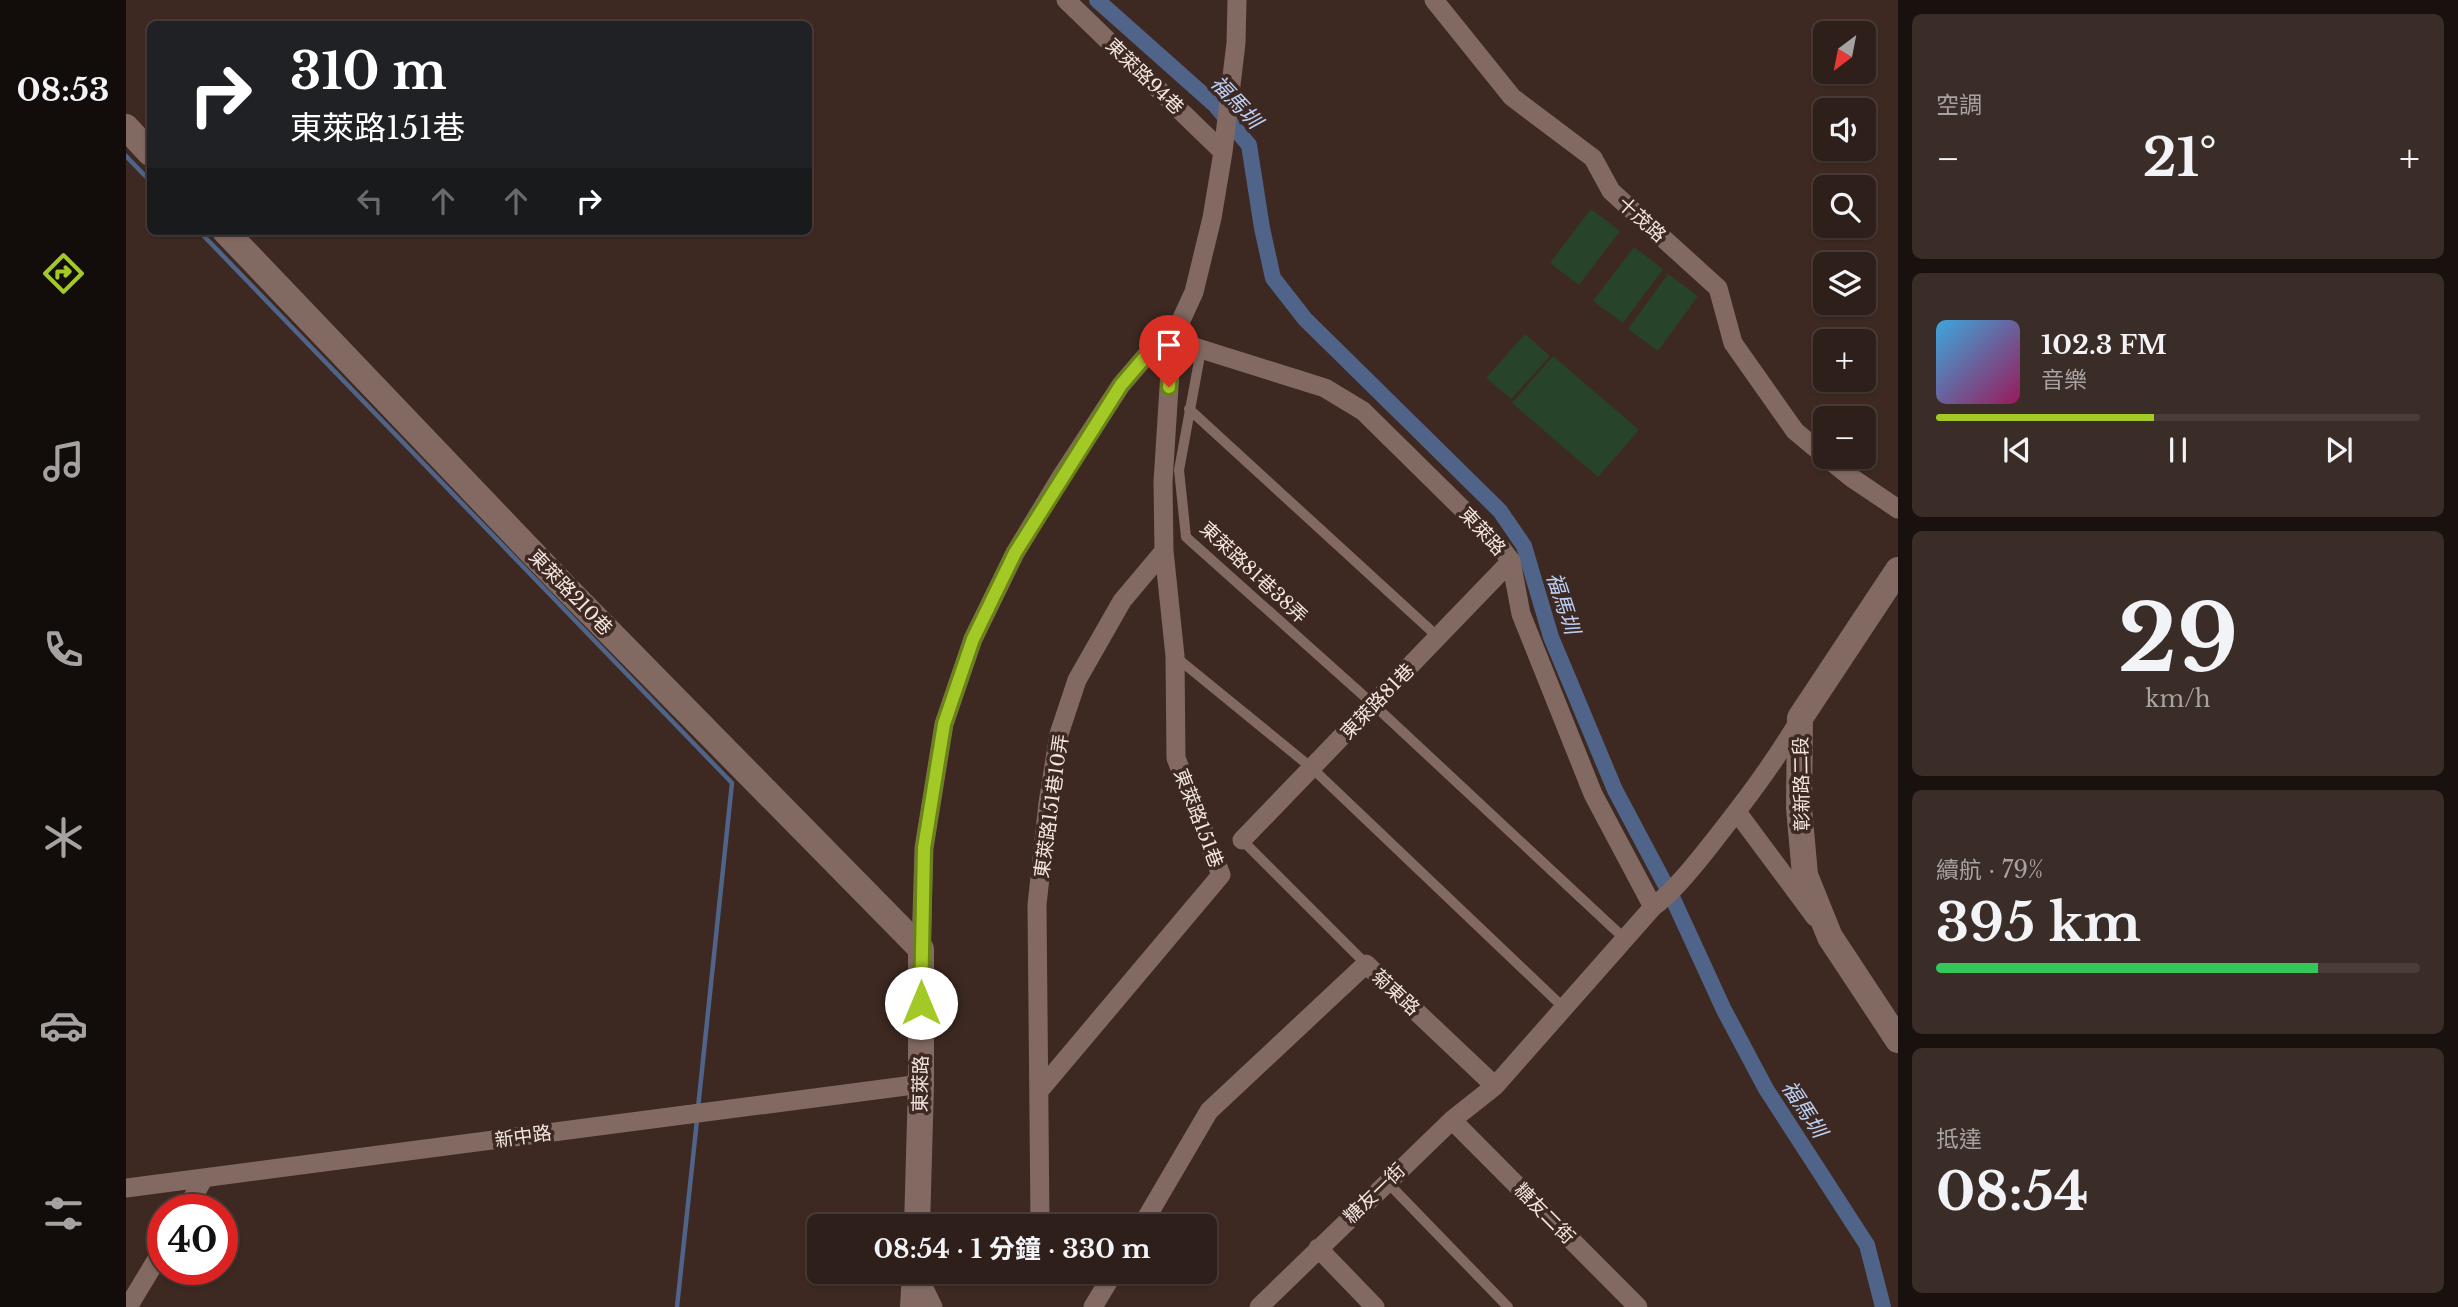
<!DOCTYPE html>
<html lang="zh-TW">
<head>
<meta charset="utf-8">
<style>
  body { margin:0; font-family:"Libre Baskerville","Noto Sans TC",serif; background:#3a2c27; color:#f1f3f6; height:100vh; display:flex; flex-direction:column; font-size:26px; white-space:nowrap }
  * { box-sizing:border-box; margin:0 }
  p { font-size:23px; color:#a7a2a2 }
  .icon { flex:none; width:38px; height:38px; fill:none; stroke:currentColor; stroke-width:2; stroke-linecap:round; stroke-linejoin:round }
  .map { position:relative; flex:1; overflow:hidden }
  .panel { display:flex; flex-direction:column; gap:14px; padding:14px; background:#19110e; width:560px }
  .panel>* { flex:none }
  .hud { position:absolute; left:21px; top:21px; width:665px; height:214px; border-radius:10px; box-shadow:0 2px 5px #0004,0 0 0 2px #493d39; background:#202124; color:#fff; overflow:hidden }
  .needle { width:46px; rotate:212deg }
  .buttons { position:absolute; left:1687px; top:21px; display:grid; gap:14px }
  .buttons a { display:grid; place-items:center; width:63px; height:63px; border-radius:10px; background:#2e1f1a; box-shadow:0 2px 5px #0004,0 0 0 2px #493d39; font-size:35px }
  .speed { position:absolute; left:21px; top:1194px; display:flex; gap:14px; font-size:35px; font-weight:700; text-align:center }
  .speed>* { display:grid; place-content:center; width:91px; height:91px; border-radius:50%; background:#2e1f1a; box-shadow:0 2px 5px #0004,0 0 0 2px #493d39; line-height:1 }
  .speed .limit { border:10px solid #d22; background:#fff; color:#111 }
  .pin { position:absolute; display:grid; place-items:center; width:60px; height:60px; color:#fff; margin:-72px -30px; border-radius:50% 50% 50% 0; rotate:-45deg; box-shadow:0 0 7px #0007 }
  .pin .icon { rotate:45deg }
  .me { position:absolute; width:77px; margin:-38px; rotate:0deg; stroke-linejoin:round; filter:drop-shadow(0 0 5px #0008) }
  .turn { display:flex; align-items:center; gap:24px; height:147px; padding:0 28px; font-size:32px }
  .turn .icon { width:91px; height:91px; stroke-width:2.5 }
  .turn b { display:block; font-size:49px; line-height:60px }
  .lanes { display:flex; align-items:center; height:66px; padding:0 28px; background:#0003; justify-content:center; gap:35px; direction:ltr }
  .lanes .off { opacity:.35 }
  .big { font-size:52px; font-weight:700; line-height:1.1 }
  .panel .card { flex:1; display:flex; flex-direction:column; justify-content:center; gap:10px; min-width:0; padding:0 24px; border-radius:10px; background:#3a2c27 }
  .panel .dial { align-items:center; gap:0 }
  .dial b { font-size:91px; line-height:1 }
  .song { display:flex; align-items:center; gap:21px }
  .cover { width:84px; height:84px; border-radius:10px; background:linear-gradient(135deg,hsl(200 70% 55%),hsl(330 70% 35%)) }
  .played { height:7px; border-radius:4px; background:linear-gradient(90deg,#a3c927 45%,#493d39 45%) }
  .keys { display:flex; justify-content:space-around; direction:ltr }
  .heat { display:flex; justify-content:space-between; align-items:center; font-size:38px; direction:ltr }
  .charge { height:10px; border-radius:5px; background:linear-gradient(90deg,#34c759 79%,#493d39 0) }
  .trip { position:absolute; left:681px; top:1214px; width:410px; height:70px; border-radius:10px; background:#2e1f1a; box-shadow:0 2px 5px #0004,0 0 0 2px #493d39; font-weight:700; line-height:70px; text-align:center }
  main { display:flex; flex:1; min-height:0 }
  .dock { display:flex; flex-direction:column; width:126px; justify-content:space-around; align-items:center; background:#120c0a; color:#a7a2a2 }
  .dock .icon { width:49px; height:49px }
  .dock .current { color:#a3c927 }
  .dock b { font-size:32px; color:#f1f3f6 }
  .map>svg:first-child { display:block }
  .green { fill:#27432a }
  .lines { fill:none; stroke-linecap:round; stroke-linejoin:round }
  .stream { stroke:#4f6488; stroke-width:4.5 }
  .canal { stroke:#4f6488; stroke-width:16 }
  .lane { stroke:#826a62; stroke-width:10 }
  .street { stroke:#826a62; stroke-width:19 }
  .secondary { stroke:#826a62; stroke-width:26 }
  .route-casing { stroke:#6a8319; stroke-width:18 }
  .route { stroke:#a3c927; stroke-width:12 }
  .labels { text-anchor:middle; stroke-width:7; stroke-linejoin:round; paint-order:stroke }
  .street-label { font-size:19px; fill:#f3e5e0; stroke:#3d2922 }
  .water-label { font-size:21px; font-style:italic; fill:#bbd0f5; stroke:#3d2922 }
</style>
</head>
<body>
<main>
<nav class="dock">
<b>08:53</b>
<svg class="icon current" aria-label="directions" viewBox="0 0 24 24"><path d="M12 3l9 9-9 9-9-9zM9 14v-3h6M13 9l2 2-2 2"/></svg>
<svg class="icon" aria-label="music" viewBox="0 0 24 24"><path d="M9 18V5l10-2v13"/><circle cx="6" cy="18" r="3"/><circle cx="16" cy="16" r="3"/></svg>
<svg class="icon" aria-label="phone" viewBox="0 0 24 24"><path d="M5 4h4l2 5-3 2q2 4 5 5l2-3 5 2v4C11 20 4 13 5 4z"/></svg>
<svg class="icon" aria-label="climate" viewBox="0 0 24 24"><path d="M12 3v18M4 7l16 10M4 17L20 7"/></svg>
<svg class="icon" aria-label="car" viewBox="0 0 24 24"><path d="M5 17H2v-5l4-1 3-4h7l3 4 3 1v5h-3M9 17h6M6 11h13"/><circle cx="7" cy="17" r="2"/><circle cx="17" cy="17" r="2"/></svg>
<svg class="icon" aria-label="filters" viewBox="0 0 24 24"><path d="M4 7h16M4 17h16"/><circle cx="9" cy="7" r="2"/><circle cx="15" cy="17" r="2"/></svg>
</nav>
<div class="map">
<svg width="1772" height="1307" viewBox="0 0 1772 1307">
  <rect width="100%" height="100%" fill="#3d2922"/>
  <path class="green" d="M1465,209L1494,231L1453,285L1424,263Z
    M1508,247L1537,269L1497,323L1467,301Z
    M1542,274L1572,296L1532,351L1502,329Z
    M1399,334L1424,356L1385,399L1360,378Z
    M1427,356L1513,430L1472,477L1386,403Z"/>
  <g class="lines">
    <path class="stream" d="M0,156L24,181
      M73,231L606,783L572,1108
      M551,1307L571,1120"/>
    <path class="canal" d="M971,0L1089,105L1123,145L1136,228L1147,278L1179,319L1374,511L1398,546L1425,637L1489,790L1547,899L1598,1010L1640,1089L1741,1245L1757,1307"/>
    <path class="lane" d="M1075,350L1053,470L1060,537L1248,705L1500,940
      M1063,409L1312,637
      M1051,658L1187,769L1439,1009
      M1116,840L1240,964
      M1261,1182L1382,1307"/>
    <path class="street" d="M940,0L1097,152
      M1308,0L1386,97L1467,158L1485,191L1592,288L1607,343L1669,431L1699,456
      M1046,340L1199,388L1237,411L1372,544L1385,561L1395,614L1467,794L1527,907
      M1700,457L1726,478L1772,509
      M1611,812L1689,917
      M1116,840L1385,561
      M795,949L798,848L818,724L847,639L889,553L935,477L995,385L1025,350L1046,340L1068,292L1086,218L1097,152L1110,43L1111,0
      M914,1090L1095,875L1050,758L1049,656L1038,551L1037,482L1046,340
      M1326,1120L1512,1307
      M0,1188L795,1084
      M60,1209L78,1178
      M922,1227L914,1222L911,905L922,803L933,734L951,680L996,601L1038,551
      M1015,1227L1083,1111L1240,964L1369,1086
      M1192,1248L1249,1307
      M790,1272L807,1307
      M2,1307L37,1249
      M967,1307L988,1272
      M1133,1307L1326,1120L1369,1086L1527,907C1549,890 1566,868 1583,847C1616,805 1647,765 1674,719"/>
    <path class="secondary" d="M0,127L24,153
      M99,231L439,587L795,949V1084L791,1227
      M1772,570L1674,718L1673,808L1679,875L1704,937L1772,1040
      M787,1307L789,1272"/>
  </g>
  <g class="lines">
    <defs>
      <path id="route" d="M795,1003L798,848L818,724L847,639L889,553L995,385L1025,350L1046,340L1043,387"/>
    </defs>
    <use href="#route" class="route-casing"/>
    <use href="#route" class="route"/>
  </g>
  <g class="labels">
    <g class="street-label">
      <text transform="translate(1019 76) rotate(44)" y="7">東萊路94巷</text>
      <text transform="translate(1516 219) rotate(42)" y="7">十茂路</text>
      <text transform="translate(1357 531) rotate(47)" y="7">東萊路</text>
      <text transform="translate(1128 572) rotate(43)" y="7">東萊路81巷38弄</text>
      <text transform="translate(445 592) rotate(46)" y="7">東萊路210巷</text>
      <text transform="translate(1251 701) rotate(-46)" y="7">東萊路81巷</text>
      <text transform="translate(1675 784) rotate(-91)" y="7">彰新路二段</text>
      <text transform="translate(925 806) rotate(-82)" y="7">東萊路151巷10弄</text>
      <text transform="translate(1073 818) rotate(69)" y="7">東萊路151巷</text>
      <text transform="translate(1270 992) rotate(43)" y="7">菊東路</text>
      <text transform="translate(794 1084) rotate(-89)" y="7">東萊路</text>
      <text transform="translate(397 1136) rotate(-8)" y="7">新中路</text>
      <text transform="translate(1248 1193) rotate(-44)" y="7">糖友一街</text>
      <text transform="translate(1419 1213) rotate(45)" y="7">糖友二街</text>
    </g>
    <g class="water-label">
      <text transform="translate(1110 102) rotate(47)" y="7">福馬圳</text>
      <text transform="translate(1437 603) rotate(72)" y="7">福馬圳</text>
      <text transform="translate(1678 1109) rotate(57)" y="7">福馬圳</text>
    </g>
  </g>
</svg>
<div class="buttons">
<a><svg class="needle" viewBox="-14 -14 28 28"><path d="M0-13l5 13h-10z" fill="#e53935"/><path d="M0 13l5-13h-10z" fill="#a7a2a2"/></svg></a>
<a><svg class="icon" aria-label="sound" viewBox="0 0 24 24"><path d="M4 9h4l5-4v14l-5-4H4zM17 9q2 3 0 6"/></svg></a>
<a><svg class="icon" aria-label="search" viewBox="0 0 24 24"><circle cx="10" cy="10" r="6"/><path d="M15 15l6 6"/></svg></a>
<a><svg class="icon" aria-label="layers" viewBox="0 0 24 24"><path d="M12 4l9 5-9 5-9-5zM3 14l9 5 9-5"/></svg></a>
<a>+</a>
<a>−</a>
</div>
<div class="speed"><div class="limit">40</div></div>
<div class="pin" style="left:1043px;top:387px;background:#d93025"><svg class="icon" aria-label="arrive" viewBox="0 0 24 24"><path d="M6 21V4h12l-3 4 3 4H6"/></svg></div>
<svg class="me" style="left:795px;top:1003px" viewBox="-20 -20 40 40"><circle r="19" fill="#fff"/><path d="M0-13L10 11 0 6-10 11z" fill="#a3c927"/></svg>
<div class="trip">08:54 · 1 分鐘 · 330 m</div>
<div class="hud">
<div class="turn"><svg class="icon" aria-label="right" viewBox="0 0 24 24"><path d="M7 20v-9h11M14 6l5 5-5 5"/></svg><div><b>310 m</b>東萊路151巷</div></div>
<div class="lanes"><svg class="icon off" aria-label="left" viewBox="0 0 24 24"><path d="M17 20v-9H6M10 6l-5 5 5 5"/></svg><svg class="icon off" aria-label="ahead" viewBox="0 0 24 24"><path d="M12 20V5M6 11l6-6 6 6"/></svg><svg class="icon off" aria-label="ahead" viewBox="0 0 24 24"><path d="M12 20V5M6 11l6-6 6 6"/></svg><svg class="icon" aria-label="right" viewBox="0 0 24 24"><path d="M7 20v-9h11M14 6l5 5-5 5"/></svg></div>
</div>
</div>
<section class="panel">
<div class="card"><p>空調</p>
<div class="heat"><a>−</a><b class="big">21°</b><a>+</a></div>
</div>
<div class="card">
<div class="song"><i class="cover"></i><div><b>102.3 FM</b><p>音樂</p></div></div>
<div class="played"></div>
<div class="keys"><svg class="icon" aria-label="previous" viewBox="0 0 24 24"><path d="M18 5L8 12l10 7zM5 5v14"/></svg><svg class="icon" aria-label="pause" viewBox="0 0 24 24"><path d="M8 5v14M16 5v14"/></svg><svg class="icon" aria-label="next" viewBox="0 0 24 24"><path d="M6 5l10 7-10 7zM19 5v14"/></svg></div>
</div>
<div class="card dial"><b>29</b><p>km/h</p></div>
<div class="card"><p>續航 · 79%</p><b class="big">395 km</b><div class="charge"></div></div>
<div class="card"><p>抵達</p><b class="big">08:54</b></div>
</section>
</main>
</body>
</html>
